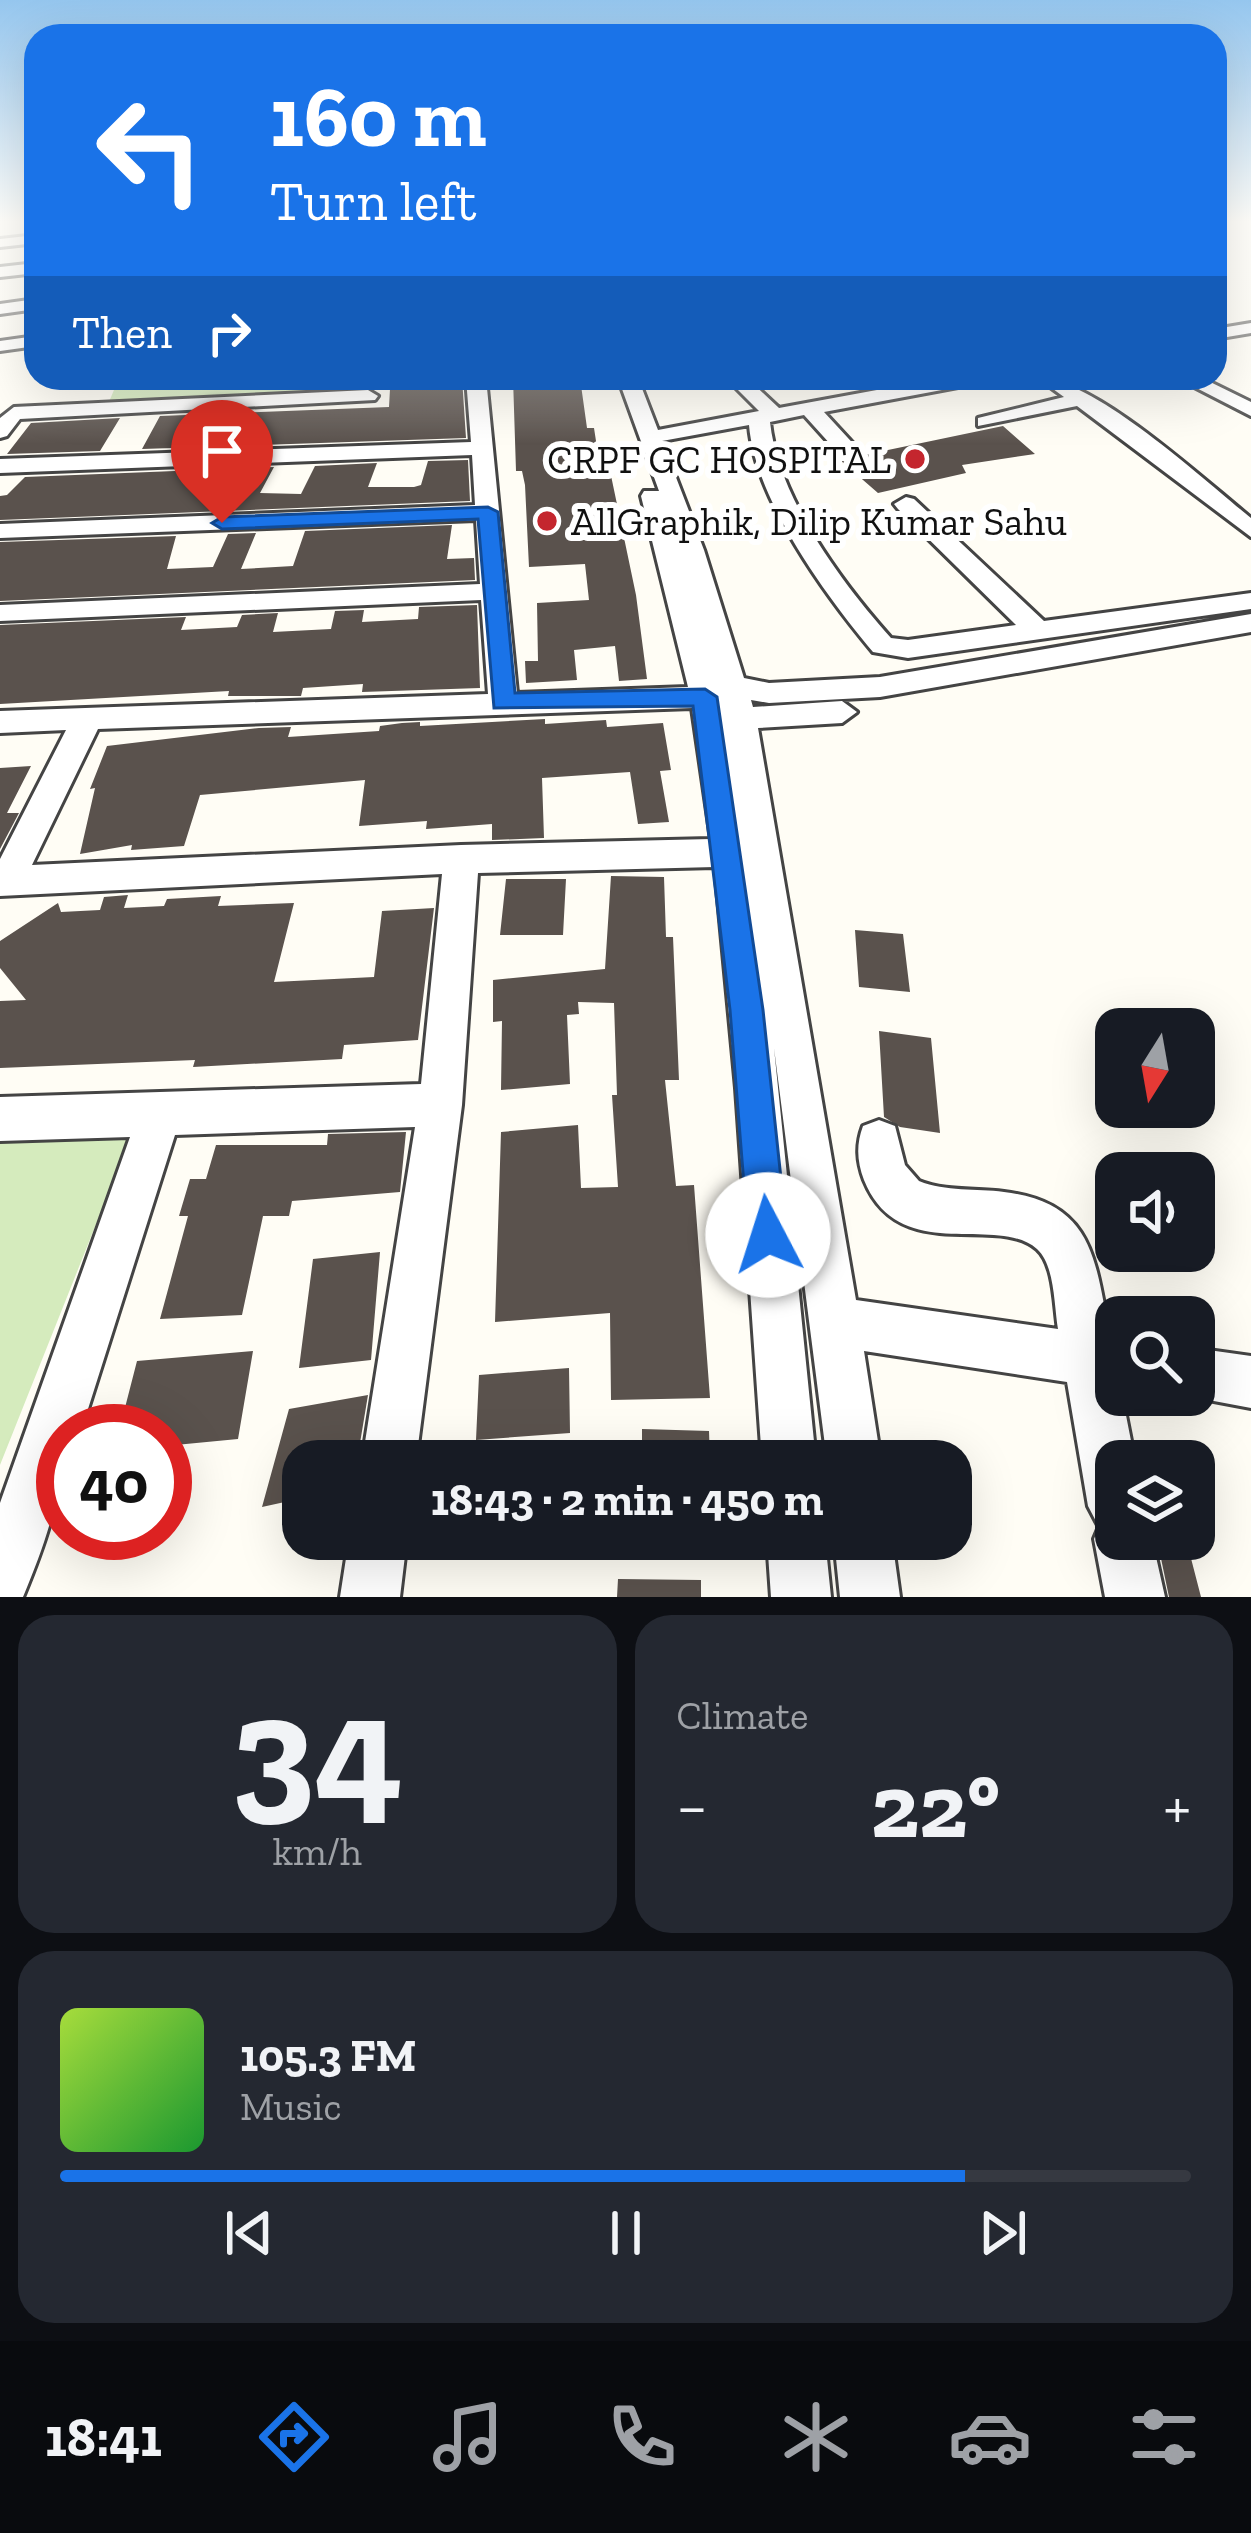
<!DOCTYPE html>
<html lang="en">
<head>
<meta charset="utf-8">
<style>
  body { margin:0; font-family:"Zilla Slab",serif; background:#242831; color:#f1f3f6; height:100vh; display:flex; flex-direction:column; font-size:45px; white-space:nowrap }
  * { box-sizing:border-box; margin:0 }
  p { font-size:39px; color:#9ea1a6 }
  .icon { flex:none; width:66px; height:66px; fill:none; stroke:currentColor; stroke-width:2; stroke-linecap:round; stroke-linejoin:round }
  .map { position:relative; height:1597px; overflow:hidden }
  .drawer { display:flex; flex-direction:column; gap:18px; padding:18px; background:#0d0f14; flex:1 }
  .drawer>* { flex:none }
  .guide { position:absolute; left:24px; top:24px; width:1203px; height:366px; border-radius:36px; box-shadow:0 12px 48px #0002; background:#1a73e8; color:#fff; overflow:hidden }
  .needle { width:78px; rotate:191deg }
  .tools { position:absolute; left:1095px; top:1008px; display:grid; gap:24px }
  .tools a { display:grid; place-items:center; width:120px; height:120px; border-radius:24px; background:#171b24; box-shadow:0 12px 48px #0002; font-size:60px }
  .speed { position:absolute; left:36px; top:1404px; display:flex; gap:24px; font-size:60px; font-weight:700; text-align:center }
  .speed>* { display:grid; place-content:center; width:156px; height:156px; border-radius:50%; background:#171b24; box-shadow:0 12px 48px #0002; line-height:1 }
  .speed .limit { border:18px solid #d22; background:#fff; color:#111 }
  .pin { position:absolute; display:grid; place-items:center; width:102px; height:102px; color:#fff; margin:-123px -51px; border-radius:50% 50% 50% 0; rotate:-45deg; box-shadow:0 0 12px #0007 }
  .pin .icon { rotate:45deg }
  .me { position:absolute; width:132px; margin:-66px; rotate:355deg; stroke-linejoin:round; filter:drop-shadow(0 0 9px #0008) }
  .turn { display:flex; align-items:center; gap:42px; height:252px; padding:0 48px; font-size:54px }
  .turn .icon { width:156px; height:156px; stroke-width:2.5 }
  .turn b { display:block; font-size:84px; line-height:102px }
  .then { display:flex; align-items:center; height:114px; padding:0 48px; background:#0003; gap:24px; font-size:45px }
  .big { font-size:90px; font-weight:700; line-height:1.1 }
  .drawer .widget { flex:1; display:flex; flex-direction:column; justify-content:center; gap:18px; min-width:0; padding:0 42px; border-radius:36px; background:#242831 }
  .drawer .dial { align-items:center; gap:0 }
  .dial b { font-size:156px; line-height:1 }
  .song { display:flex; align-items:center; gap:36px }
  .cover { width:144px; height:144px; border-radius:18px; background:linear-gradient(135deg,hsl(80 70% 55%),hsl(130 70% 35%)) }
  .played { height:12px; border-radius:6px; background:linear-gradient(90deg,#1a73e8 80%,#363941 80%) }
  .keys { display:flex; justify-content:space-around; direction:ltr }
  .heat { display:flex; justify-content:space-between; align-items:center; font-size:66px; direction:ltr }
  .drawer .tiles { flex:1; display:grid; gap:18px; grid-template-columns:1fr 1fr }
  .widget:last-child { grid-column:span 2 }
  .trip { position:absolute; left:282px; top:1440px; width:690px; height:120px; border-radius:36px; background:#171b24; box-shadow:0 12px 48px #0002; font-weight:700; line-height:120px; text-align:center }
  .tab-bar { display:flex; height:192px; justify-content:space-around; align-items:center; background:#090b0e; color:#9ea1a6 }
  .tab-bar .icon { width:84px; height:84px }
  .tab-bar .current { color:#1a73e8 }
  .tab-bar b { font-size:54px; color:#f1f3f6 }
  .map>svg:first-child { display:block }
  .green { fill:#d5ebbd }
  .building { fill:#5a524d }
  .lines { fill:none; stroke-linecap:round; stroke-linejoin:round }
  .minor-casing { stroke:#444; stroke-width:6 }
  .minor { fill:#fff; fill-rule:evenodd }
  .route { fill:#1a73e8; stroke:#114b97; stroke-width:3 }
  .poi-dot { fill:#c4262e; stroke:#fff; stroke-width:4.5 }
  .labels { text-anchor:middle; stroke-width:12; stroke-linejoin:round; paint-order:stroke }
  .far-poi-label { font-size:39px; fill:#111; stroke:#fff; text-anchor:end }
</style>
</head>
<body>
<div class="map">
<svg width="1251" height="1597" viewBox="0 0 1251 1597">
  <rect width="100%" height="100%" fill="#fffdf5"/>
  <path class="green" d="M119,378H370L368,396L106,409Z
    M130,1139L0,1465V1140Z"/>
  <path class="building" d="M396,378H462L466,438L142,449L160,416L389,407L390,389L399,388Z
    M513,378H580L587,428H594L600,467L609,466L636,595L647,679L619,681L615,646L574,650L577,680L526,683L525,661H538L537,603L589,600L585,564L529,567L525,485L522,471H516Z
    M120,418L100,451L7,454L31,423Z
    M1003,426L1035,454L962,465L966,473L878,493L840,460Z
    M468,460L470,501L0,520V496L7,495L25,477L274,467L260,493L301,494L315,466L377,463L368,487H414L421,485L428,461Z
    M452,525L447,559L474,558L475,580L0,601V542L176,536L167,569L213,567L228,534L256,533L241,569L293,566L305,531Z
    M477,605L480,688L362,692L363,684L303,688L301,696H228L229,691L0,704V625L186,617L181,630L237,627L242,615L278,613L273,632L331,629L335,611L364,610L362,622L418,619L419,607Z
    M545,719V724L606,720L607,727L663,723L671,770L660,771L669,822L638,824L630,772L542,778L544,838L492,840V824L426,829L427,821L359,826L365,780L200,795L184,846L131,850L132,845L80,854L95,788L90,789L107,746L259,728L291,727L288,737L379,731L380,726L402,723L420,722V726Z
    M31,766L7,813H19L0,849V768Z
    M611,876L664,877L666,937H673L679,1080H665L676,1186L694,1185L710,1398L611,1400L610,1313L495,1322L501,1132L578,1125L581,1188L618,1187L612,1095H617L614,1003L578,1002L579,1014L567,1015L570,1084L501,1090L502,1021L493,1022V980L605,969Z
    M506,879H566L563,935H500Z
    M128,895L124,908L164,906L167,899L221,896L218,906L294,903L274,982L374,977L382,911L434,908L418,1040L344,1045L342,1059L193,1067L195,1060L0,1068V1001L26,1000L0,968V941L58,903L61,912L100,910L104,897Z
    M855,930L903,934L910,992L859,987Z
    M879,1031L931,1038L940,1133L900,1127L884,1117Z
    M406,1132L400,1192L292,1201L289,1216H263L242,1315L160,1319L188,1216H179L190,1179H206L216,1145H327L328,1134Z
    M380,1252L371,1360L299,1368L313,1259Z
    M253,1351L238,1439L165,1446V1431H119L137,1361Z
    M569,1368L570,1433L476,1440L479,1375Z
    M368,1395L357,1461H303V1498L262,1507L289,1409Z
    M642,1429L709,1431L710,1461H642Z
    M1157,1539H1186L1201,1597H1169Z
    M618,1579L701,1580V1597H617Z"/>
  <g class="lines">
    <defs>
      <path id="minor" d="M36,235V243L0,247V239Z
        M36,263V273L0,277V267Z
        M36,299V309L0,314V304Z
        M1251,323V333L1215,339V329Z
        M36,336V346L0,351V341Z
        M466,378H486L517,693L688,687L641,496L644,491H659L618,378H638L658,430L759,411L726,378H747L779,408L942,378H984L974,384L824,412L860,451L849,457L841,456L804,415L770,422C778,497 841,582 891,638L908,640L1016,625L898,509L894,504L906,497L914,499L1044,621L1251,593V609L908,658L873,652C826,596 755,499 749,425L662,441L704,550L744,678L769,683L880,677L1251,614V632L880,697L769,703L751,700L753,707L842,701L857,712L842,723L758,728L856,1300L1058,1329C1054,1306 1055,1265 1037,1249C996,1213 899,1267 864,1180C857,1161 856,1145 863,1126L879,1120L895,1126L905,1165L919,1181C946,1192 976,1188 1004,1192C1095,1203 1095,1262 1110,1336L1116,1337V1395H1122L1135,1461H1116V1539H1152L1165,1597H1105L1094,1539L1099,1527L1088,1506L1067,1382L864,1351L881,1461H827L774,1048L816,1461H762L736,1088L715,867L478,873L462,1105L416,1461H362L415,1127L175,1135L81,1431H63C63,1493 47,1539 23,1597H0V1503L130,1137L0,1141V1097L421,1084L442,874L0,896V859L66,730L0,733V711L488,694L481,600L0,621V605L480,584L476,520L0,538V524L475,505L472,455L0,473V459L471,442ZM692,708L711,839L461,845L32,865L98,729Z
        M1038,378C1094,378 1205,481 1251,518V537L1077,406L978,426V418L1064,397Z
        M1177,378H1202L1251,402V416Z
        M368,390L378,396L375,400L20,419L7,436L0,438V418L14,407Z
        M1194,1348L1251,1356V1408L1182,1395H1194Z
        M349,1539H407L400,1597H340Z
        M767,1539H825L831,1597H771Z
        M834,1539H892L900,1597H840Z"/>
    </defs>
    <use href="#minor" class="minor-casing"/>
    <use href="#minor" class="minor"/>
  </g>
  <linearGradient id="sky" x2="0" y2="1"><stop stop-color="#95c6ee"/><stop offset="0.5" stop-color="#fffefa"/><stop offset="1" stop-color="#fffefa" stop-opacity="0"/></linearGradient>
  <rect width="1251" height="444" fill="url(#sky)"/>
  <path class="route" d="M488,507L498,512L515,693L705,689L717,697L763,1010L787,1235L782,1249L768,1255L754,1249L748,1235L730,1010L693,706L494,708L478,519L222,529L212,523L222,517Z"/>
  <g class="poi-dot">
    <circle cx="915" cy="459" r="12"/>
    <circle cx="547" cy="521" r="12"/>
  </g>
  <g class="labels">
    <g class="far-poi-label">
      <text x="891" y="473">CRPF GC HOSPITAL</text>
      <text x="571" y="535" text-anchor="start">AllGraphik, Dilip Kumar Sahu</text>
    </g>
  </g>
</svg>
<div class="tools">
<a><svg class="needle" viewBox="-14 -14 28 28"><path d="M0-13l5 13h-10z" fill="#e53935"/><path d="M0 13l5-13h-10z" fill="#9ea1a6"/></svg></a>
<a><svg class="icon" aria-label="sound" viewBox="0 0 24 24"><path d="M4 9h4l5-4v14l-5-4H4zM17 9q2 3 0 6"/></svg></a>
<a><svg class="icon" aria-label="search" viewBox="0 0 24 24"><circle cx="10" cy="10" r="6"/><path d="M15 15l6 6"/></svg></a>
<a><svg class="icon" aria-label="layers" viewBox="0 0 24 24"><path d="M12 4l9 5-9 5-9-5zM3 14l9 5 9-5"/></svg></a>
</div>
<div class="speed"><div class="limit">40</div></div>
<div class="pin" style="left:222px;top:523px;background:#d93025"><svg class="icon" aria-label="arrive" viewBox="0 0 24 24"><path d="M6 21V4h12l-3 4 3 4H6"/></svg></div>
<svg class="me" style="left:768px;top:1235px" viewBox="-20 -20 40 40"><circle r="19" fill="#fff"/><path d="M0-13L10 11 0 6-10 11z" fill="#1a73e8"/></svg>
<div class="trip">18:43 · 2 min · 450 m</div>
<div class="guide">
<div class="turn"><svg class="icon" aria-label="left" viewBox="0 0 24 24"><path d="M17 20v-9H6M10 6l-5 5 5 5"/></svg><div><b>160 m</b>Turn left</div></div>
<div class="then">Then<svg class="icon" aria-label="right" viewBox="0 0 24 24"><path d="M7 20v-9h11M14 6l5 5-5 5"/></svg></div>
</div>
</div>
<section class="drawer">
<div class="tiles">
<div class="widget dial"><b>34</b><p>km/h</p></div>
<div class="widget"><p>Climate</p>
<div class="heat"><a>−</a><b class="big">22°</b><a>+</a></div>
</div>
<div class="widget">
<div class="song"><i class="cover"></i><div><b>105.3 FM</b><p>Music</p></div></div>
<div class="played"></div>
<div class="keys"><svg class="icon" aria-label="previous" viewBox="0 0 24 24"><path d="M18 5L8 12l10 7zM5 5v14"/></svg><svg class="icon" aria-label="pause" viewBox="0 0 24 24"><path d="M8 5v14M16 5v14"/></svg><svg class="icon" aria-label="next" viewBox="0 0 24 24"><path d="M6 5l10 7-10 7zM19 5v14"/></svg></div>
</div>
</div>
</section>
<nav class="tab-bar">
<b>18:41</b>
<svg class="icon current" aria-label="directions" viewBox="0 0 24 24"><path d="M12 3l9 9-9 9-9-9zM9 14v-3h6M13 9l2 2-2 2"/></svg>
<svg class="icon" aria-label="music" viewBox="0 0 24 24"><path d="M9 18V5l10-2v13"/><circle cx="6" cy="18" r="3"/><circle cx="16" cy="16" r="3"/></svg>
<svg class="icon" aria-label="phone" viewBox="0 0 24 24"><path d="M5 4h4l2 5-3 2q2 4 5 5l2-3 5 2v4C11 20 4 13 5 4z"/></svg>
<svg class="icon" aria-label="climate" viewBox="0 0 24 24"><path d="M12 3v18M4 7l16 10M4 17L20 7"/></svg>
<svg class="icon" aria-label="car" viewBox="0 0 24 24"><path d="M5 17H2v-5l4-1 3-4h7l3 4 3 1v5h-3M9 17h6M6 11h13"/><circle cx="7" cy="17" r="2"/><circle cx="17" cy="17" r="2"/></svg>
<svg class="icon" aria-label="filters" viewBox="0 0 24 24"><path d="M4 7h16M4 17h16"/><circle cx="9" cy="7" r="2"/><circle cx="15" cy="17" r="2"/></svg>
</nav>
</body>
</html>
